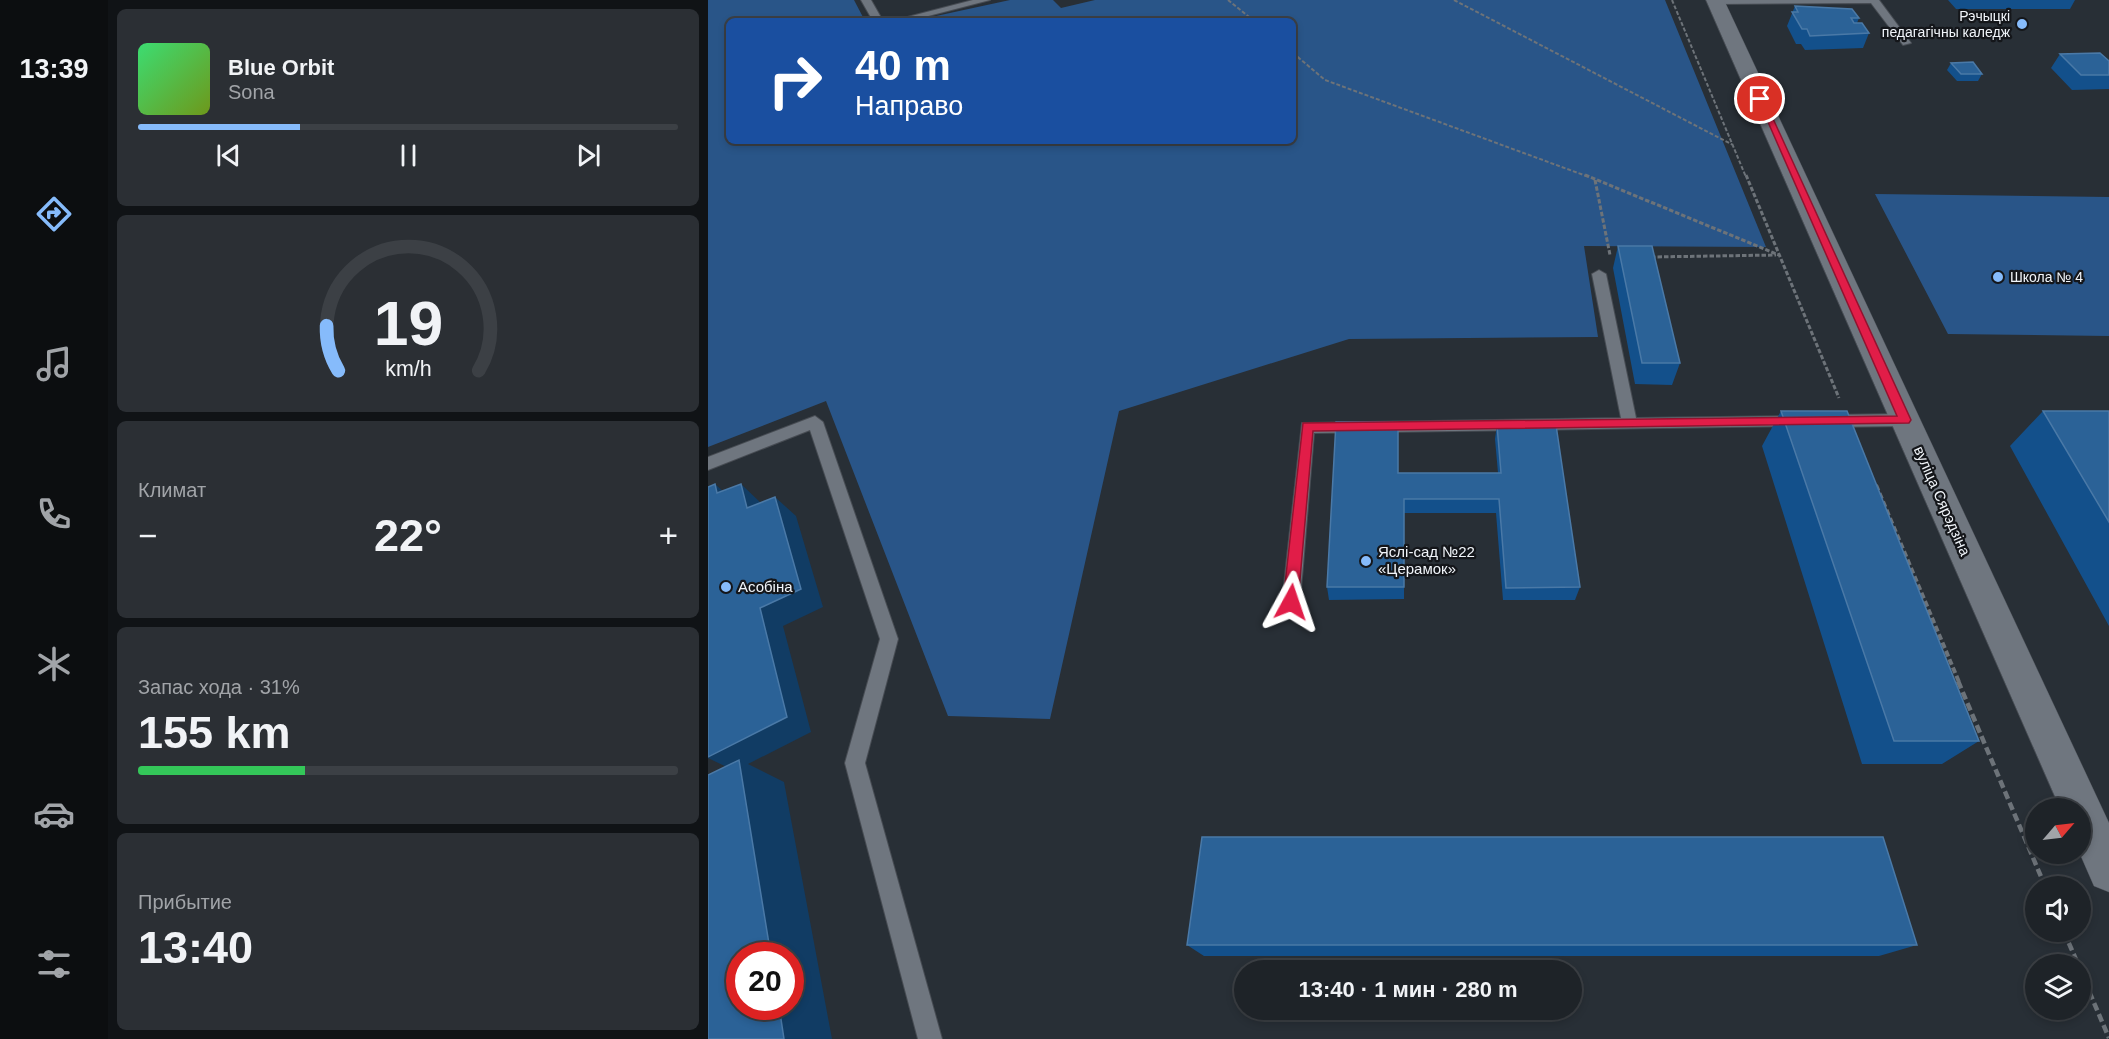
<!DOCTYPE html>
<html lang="ru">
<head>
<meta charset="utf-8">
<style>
  body { margin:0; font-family:Arial,sans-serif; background:#2b2f34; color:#f1f3f6; height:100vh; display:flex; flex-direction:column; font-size:22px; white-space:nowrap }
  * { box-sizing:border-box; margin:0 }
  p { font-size:20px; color:#a1a4a8 }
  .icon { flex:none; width:33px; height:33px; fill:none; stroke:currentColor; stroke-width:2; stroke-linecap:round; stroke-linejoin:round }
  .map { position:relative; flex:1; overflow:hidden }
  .sheet { display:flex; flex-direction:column; gap:9px; padding:9px; background:#101316; width:600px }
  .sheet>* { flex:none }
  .guide { position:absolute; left:18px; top:18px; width:570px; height:126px; border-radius:9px; box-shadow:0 3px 9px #0003,0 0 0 2px #3c4045; background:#1a4fa0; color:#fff; overflow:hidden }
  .needle { width:39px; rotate:62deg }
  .controls { position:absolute; left:1317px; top:798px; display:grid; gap:12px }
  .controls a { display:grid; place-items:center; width:66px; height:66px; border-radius:50%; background:#1e2328; box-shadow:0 3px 9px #0003,0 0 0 2px #3c4045; font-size:30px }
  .speed { position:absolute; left:18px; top:942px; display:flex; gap:12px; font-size:30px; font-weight:700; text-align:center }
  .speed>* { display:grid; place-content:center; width:78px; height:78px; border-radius:50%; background:#1e2328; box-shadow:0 3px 9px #0003,0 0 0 2px #3c4045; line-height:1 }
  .speed .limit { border:9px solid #d22; background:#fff; color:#111 }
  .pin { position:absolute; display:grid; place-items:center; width:51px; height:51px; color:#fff; margin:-26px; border:3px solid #fff; border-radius:50%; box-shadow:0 2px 6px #0007 }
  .me { position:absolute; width:66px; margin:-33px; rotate:5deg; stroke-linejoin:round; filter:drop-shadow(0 0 4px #0008) }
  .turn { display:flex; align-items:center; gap:21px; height:126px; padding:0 30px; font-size:27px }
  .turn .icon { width:78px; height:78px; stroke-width:2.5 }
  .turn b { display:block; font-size:42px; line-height:51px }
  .big { font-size:45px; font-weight:600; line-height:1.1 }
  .sheet .widget { flex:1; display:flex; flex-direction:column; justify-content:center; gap:9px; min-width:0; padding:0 21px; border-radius:9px; background:#2b2f34 }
  .sheet .dial { align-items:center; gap:0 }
  .dial svg { height:156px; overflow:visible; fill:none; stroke:#3c4045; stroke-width:7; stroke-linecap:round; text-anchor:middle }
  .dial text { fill:#f1f3f6; stroke:none }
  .song { display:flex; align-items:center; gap:18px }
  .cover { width:72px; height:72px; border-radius:9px; background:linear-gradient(135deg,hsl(140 70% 55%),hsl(80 70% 35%)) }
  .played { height:6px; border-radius:3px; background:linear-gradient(90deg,#86bbfb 30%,#3c4045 30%) }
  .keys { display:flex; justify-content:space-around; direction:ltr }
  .heat { display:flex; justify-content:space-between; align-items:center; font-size:33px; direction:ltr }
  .charge { height:9px; border-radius:4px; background:linear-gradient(90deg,#34c759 31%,#3c4045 0) }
  .trip { position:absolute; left:526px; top:960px; width:348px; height:60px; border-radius:30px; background:#1e2328; box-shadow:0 3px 9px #0003,0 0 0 2px #3c4045; font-weight:600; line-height:60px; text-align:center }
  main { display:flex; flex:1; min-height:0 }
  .tab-bar { display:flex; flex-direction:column; width:108px; justify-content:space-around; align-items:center; background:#0c0e10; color:#a1a4a8 }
  .tab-bar .icon { width:42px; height:42px }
  .tab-bar .on { color:#86bbfb }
  .tab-bar b { font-size:27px; color:#f1f3f6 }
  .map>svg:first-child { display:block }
  .green { fill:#295588 }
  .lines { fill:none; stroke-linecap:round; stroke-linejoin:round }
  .lane-casing { stroke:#474c53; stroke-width:2 }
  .street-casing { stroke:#474c53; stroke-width:1 }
  .path-far3 { stroke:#6d7379; stroke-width:2; stroke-dasharray:4 2; stroke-linecap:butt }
  .path-far2 { stroke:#6d7379; stroke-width:3; stroke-dasharray:4.5 2; stroke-linecap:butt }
  .path-far1 { stroke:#6d7379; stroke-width:4; stroke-dasharray:6 3; stroke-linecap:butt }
  .path { stroke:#6d7379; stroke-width:4.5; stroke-dasharray:8 4; stroke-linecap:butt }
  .lane { fill:#6f767f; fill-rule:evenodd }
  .street { fill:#6f767f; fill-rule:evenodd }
  .wall { fill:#13508b }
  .shaded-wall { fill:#113c64 }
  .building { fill:#2b6297; stroke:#4a79a7; stroke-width:1.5 }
  .route { fill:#e11d48; stroke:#92132f; stroke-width:1.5 }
  .poi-dot { fill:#86bbfb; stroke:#14161a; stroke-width:2 }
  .labels { text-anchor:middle; stroke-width:4.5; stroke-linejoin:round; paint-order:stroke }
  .far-poi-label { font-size:14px; fill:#f1f5fa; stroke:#14161a; text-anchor:end }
  .street-label { font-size:15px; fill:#f1f5fa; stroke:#14161a }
  .poi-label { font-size:15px; fill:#f1f5fa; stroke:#14161a; text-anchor:start }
</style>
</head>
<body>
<main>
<nav class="tab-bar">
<b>13:39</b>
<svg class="icon on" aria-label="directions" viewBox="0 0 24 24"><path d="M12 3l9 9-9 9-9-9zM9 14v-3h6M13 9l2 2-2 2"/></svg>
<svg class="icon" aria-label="music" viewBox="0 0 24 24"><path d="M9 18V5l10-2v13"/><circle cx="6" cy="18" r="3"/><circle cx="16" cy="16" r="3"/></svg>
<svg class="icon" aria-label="phone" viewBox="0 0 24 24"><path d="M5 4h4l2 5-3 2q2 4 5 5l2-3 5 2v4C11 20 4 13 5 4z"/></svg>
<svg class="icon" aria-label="climate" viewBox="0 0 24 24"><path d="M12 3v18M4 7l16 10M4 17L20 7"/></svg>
<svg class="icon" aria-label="car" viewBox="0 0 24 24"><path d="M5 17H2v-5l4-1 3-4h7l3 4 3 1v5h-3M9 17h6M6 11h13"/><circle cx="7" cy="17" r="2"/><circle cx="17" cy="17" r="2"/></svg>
<svg class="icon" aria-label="filters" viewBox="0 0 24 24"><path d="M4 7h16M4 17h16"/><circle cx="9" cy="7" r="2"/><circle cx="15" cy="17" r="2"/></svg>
</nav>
<section class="sheet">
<div class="widget">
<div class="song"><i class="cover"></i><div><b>Blue Orbit</b><p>Sona</p></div></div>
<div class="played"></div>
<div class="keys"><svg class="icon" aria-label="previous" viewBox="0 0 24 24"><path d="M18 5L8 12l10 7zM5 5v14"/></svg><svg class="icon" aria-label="pause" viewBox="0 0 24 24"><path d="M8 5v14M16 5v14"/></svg><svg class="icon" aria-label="next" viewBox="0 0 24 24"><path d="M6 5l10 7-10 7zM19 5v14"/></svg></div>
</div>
<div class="widget dial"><svg viewBox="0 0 100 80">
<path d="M14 69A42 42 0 1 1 86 69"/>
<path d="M14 69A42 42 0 0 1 8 46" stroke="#86bbfb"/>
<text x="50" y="56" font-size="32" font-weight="700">19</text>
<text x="50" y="72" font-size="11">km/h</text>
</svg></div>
<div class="widget"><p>Климат</p>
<div class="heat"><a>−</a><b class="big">22°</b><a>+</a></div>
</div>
<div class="widget"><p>Запас хода · 31%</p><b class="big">155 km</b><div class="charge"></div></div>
<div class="widget"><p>Прибытие</p><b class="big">13:40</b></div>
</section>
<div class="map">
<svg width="1401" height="1039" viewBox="0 0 1401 1039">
  <rect width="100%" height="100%" fill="#282f36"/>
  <path class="green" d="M0,0H146L157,21H21V141H585V21H205L302,0H345L353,8L387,0H957L1058,247L876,246L890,337L641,339L411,411L342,719L240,716L118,401L0,447Z
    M1167,194L1401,197V336L1240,334Z"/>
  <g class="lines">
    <defs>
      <path id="lane" d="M153,0H163L175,21H165Z
        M265,0H282L201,21H184Z
        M1003,0H1171L1203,43L1195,45L1163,3L1007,4Z
        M891,270L898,274L928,418L1088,416L1096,422L1093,426L606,433L592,602L589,607L583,610L577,607L574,602L594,423L913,418L884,274Z
        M1197,414L1205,420L1197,426L1120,427L1112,421L1120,415Z
        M107,416L115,422L190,639L157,763L234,1039H210L137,763L172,639L102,430L0,470V457Z"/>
      <path id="street" d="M998,0H1016L1401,823V892L1386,886L1372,854V808H1352Z"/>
    </defs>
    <use href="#lane" class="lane-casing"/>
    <use href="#street" class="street-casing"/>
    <path class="path-far3" d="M520,0L546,21
      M746,0L1025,145
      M964,0L1038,177
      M585,53L617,80L881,177"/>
    <path class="path-far2" d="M877,175L1071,255
      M1038,175L1131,398
      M887,180L902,255
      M943,257L1068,255"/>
    <path class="path-far1" d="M1168,485L1251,682"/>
    <path class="path" d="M1250,681L1337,886
      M1356,932L1370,964
      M1372,970L1401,1038"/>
    <use href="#lane" class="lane"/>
    <use href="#street" class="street"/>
  </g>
  <path class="wall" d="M1240,0H1367L1362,9H1248Z
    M1087,6L1151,18L1149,23L1161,33L1155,48L1097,50L1093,44H1088L1079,26Z
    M1352,54L1401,75V89L1364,90L1343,68Z
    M1243,63L1274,74L1270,81H1249L1239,70Z
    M910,246L972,363L964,385L927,384L905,268Z
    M1073,411L1271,741L1234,764H1154L1054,446Z
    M1335,411H1401V626L1302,446Z
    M789,425L872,587L867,600H795L788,513H696V599L621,600L619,587L690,473H790L787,439Z
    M479,945H1209L1171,956H496Z"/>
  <path class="shaded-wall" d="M7,484L29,504L9,493Z
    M33,484L54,504L39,508Z
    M67,497L88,516L115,607L75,626L103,732L40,764L76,782L124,1039H76L71,1006H82V956H63L27,771L0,758L52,608Z"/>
  <path class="building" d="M1087,6L1144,9L1151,18H1143L1146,23H1154L1161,33L1102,36L1099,29H1094L1084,12H1090Z
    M1392,53L1401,61V75H1373L1352,54Z
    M1265,62L1274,74H1253L1243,63Z
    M910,246H944L972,363H934Z
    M1073,411H1139L1271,741H1186Z
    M1335,411H1401V522Z
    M628,422H690V473H793L789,425H848L872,587L798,588L791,499H696V587H619Z
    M7,484L9,493L33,484L39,508L67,497L93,589L52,608L79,717L0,757V487Z
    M31,760L63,956H32V1006H71L76,1039H0V775Z
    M494,837H1175L1209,945H479Z"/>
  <path class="route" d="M1049,97L1056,99L1203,420L1201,423L605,431L590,602L588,607H577L575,602L595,423L1189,416Z"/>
  <g class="poi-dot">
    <circle cx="1314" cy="24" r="6"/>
    <circle cx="1290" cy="277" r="6"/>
    <circle cx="658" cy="561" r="6"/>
    <circle cx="18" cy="587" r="6"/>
  </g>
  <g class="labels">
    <g class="far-poi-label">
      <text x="1302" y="21">Рэчыцкі<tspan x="1302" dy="16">педагагічны каледж</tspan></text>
      <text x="1302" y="282" text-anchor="start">Школа № 4</text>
    </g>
    <g class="street-label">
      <text transform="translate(1234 501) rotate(66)" y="5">вуліца Сярэдзіна</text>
    </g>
    <g class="poi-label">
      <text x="670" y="557">Яслі-сад №22<tspan x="670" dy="17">«Церамок»</tspan></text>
      <text x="30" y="592">Асобіна</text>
    </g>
  </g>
</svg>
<div class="controls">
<a><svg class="needle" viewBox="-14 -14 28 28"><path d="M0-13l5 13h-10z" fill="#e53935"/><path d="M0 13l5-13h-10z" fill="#a1a4a8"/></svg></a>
<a><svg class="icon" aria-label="sound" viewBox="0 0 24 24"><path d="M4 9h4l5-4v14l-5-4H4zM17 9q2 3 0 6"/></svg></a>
<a><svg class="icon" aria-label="layers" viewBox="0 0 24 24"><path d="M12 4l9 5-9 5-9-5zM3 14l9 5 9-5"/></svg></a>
</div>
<div class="speed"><div class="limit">20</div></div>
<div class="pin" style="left:1052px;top:99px;background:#d93025"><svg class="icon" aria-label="arrive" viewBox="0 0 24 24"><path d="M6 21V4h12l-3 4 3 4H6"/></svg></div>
<svg class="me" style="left:583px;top:602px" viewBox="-20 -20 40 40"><path d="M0-17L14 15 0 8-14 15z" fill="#e11d48" stroke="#fff" stroke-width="4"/></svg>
<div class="trip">13:40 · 1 мин · 280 m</div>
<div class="guide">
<div class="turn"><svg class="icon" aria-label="right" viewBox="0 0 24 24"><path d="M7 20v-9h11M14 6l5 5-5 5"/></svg><div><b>40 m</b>Направо</div></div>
</div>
</div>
</main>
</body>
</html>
